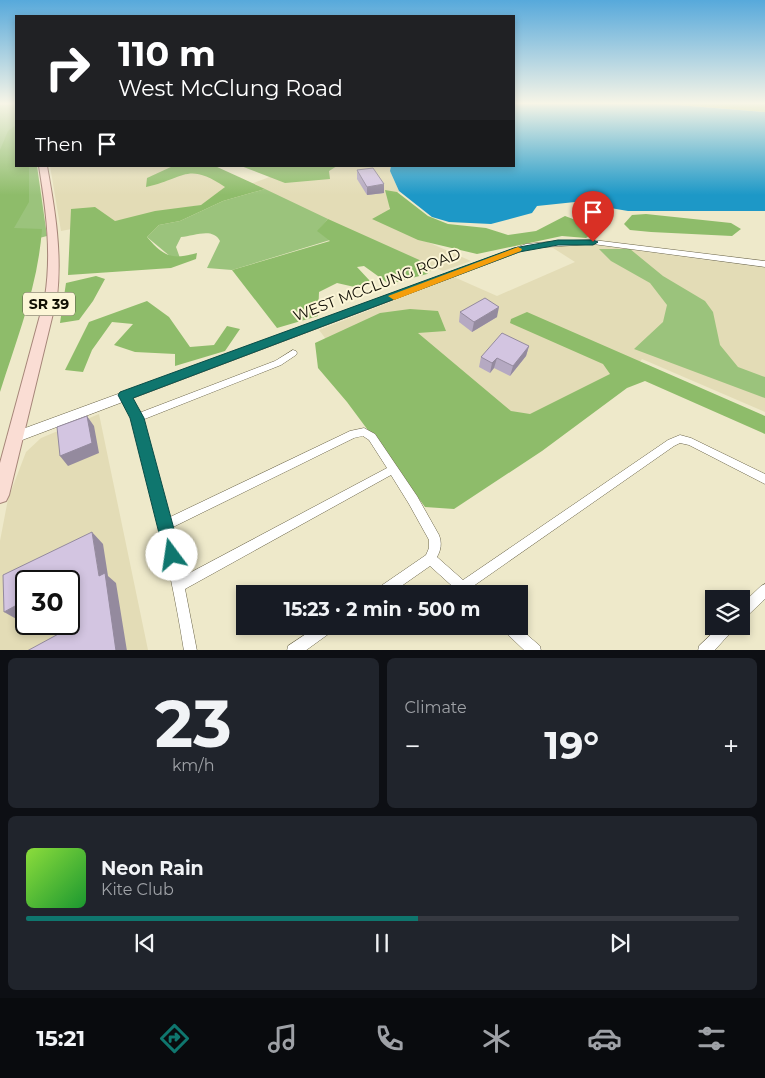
<!DOCTYPE html>
<html lang="en">
<head>
<meta charset="utf-8">
<style>
  body { margin:0; font-family:Montserrat,sans-serif; background:#20242c; color:#f1f3f6; height:100vh; display:flex; flex-direction:column; font-size:19px; white-space:nowrap }
  * { box-sizing:border-box; margin:0 }
  p { font-size:16px; color:#9ea1a6 }
  .icon { flex:none; width:28px; height:28px; fill:none; stroke:currentColor; stroke-width:2; stroke-linecap:round; stroke-linejoin:round }
  .map { position:relative; height:650px; overflow:hidden }
  .sheet { display:flex; flex-direction:column; gap:8px; padding:8px; background:#0d0f14; flex:1 }
  .sheet>* { flex:none }
  .top-card { position:absolute; left:15px; top:15px; width:500px; height:152px; border-radius:0px; box-shadow:0 2px 8px #0003; background:#202124; color:#fff; overflow:hidden }
  .controls { position:absolute; left:705px; top:590px; display:grid; gap:10px }
  .controls a { display:grid; place-items:center; width:45px; height:45px; border-radius:0px; background:#171b24; box-shadow:0 2px 8px #0003; font-size:25px }
  .speed { position:absolute; left:15px; top:570px; display:flex; gap:10px; font-size:25px; font-weight:700; text-align:center }
  .speed>* { display:grid; place-content:center; width:65px; height:65px; border-radius:50%; background:#171b24; box-shadow:0 2px 8px #0003; line-height:1 }
  .speed .limit { border:2px solid #111; border-radius:8px; background:#fff; color:#111 }
  .pin { position:absolute; display:grid; place-items:center; width:42px; height:42px; color:#fff; margin:-51px -21px; border-radius:50% 50% 50% 0; rotate:-45deg; box-shadow:0 0 5px #0007 }
  .pin .icon { rotate:45deg }
  .me { position:absolute; width:55px; margin:-28px; rotate:346deg; stroke-linejoin:round; filter:drop-shadow(0 0 4px #0008) }
  .turn { display:flex; align-items:center; gap:18px; height:105px; padding:0 20px; font-size:22px }
  .turn .icon { width:65px; height:65px; stroke-width:2.5 }
  .turn b { display:block; font-size:35px; line-height:42px }
  .then { display:flex; align-items:center; height:48px; padding:0 20px; background:#0003; gap:10px; font-size:19px }
  .big { font-size:38px; font-weight:700; line-height:1.1 }
  .sheet .card { flex:1; display:flex; flex-direction:column; justify-content:center; gap:8px; min-width:0; padding:0 18px; border-radius:8px; background:#20242c }
  .sheet .dial { align-items:center; gap:0 }
  .dial b { font-size:65px; line-height:1 }
  .song { display:flex; align-items:center; gap:15px }
  .cover { width:60px; height:60px; border-radius:8px; background:linear-gradient(135deg,hsl(90 70% 55%),hsl(130 70% 35%)) }
  .played { height:5px; border-radius:2px; background:linear-gradient(90deg,#0f766e 55%,#363941 55%) }
  .keys { display:flex; justify-content:space-around; direction:ltr }
  .heat { display:flex; justify-content:space-between; align-items:center; font-size:28px; direction:ltr }
  .sheet .tiles { flex:1; display:grid; gap:8px; grid-template-columns:1fr 1fr }
  .card:last-child { grid-column:span 2 }
  .trip { position:absolute; left:236px; top:585px; width:292px; height:50px; border-radius:0px; background:#171b24; box-shadow:0 2px 8px #0003; font-weight:700; line-height:50px; text-align:center }
  .tab-bar { display:flex; height:80px; justify-content:space-around; align-items:center; background:#090b0e; color:#9ea1a6 }
  .tab-bar .icon { width:35px; height:35px }
  .tab-bar .on { color:#0f766e }
  .tab-bar b { font-size:22px; color:#f1f3f6 }
  .map>svg:first-child { display:block }
  .built { fill:#e3dcb6; fill-rule:evenodd }
  .green { fill:#9bc37c }
  .forest { fill:#8ebc6a }
  .water { fill:#1d98c7 }
  .lines { fill:none; stroke-linecap:round; stroke-linejoin:round }
  .minor-casing { stroke:#6b654a; stroke-width:1 }
  .tertiary-casing { stroke:#6b654a; stroke-width:1 }
  .primary-casing { stroke:#a68679; stroke-width:2 }
  .minor { fill:#fff; fill-rule:evenodd }
  .tertiary { fill:#fff; fill-rule:evenodd }
  .primary { fill:#faddd4; fill-rule:evenodd }
  .wall { fill:#b5a9c2 }
  .shaded-wall { fill:#948a9e }
  .building { fill:#d3c5e1; stroke:#948a9e }
  .route { fill:#0f766e; stroke:#0a4d48 }
  .slow { fill:#f59e0b }
  .labels { text-anchor:middle; stroke-width:4; stroke-linejoin:round; paint-order:stroke }
  .shield { fill:#fcf6d7; stroke:#585444; stroke-width:1 }
  .shield-label { font-size:14px; font-weight:bold; fill:#110f05 }
  .street-label { font-size:15px; fill:#110f05; stroke:#fcf6d7 }
</style>
</head>
<body>
<div class="map">
<svg width="765" height="651" viewBox="0 0 765 651">
  <rect width="100%" height="100%" fill="#eee9ca"/>
  <path class="built" d="M50,166H209L233,178L211,203L61,231Z
    M299,166H391L390,171L399,191L382,222L471,261L443,271L248,185Z
    M567,245H596L765,268V412L642,359L632,372L435,482L319,330L454,277L497,296L575,262L550,246Z
    M99,414L148,650L0,651V541L8,499L26,452L41,438ZM26,581H69V624H26Z"/>
  <path class="green" d="M16,104V166H37L47,236L0,248V105Z
    M265,189L328,219L318,231L330,240L232,270L207,268L220,241C213,227 194,236 181,237L176,247L180,258L171,257L147,237L159,225L180,221L223,201Z
    M599,249H630L663,276L705,301L713,312L720,345L738,367L765,377V398L634,349L663,322L667,305L650,283L611,261Z"/>
  <path class="forest" d="M666,104H765V112Z
    M16,125V166H29V202L14,228L42,229C38,286 17,338 0,392V150L8,131Z
    M173,166H215L265,189L223,201L180,221L159,225L147,237C164,257 172,260 197,253L196,259L171,268L68,275L71,209L95,207L115,221L155,211L201,205L225,187C187,161 184,179 146,187L147,178Z
    M241,166H337L329,171L330,179L285,183Z
    M385,190L397,192L428,216L448,224L486,228L508,235L536,231L565,216L581,222L592,234L586,238L562,236L477,254L418,240L372,219L390,209Z
    M646,214L731,223L741,229L732,236L651,232L630,230L624,224L632,215Z
    M328,219L435,267L427,274L389,284L364,266L357,267L370,281L359,288L337,283L319,292L318,316L277,328L232,270L330,241L317,231Z
    M96,276L105,279L93,301L79,320L60,323L66,283Z
    M147,301L169,317L190,347L214,345L227,326L240,329L225,351L175,366V354L135,352L114,345L133,324L112,322L92,350L83,372L65,370L89,322Z
    M410,309L438,311L446,331L418,333L511,411L530,414L610,374L603,364L510,323L511,319L527,312L765,416V434L645,381L627,388L542,451L454,509L425,507L347,402L318,368L315,343L380,313Z"/>
  <path class="water" d="M514,104H666L765,112V211H628L575,202L537,206L532,213L491,224L449,222L432,217L399,191L390,171L391,166H514Z"/>
  <g class="lines">
    <defs>
      <path id="minor" d="M293,350L296,351L297,353L296,355L281,365L142,420L150,446L168,518L350,431L364,428L375,434L417,496L439,535C442,543 441,550 437,557L463,580L668,440L680,435L691,438L765,474V484L689,445L680,443L674,446L472,587L476,594H461L430,566L390,594H373L375,590L426,555L429,548V540L409,504L391,475L185,589L197,651H184C176,600 165,550 153,501C145,465 138,428 121,395L122,393L125,392L128,393L139,413L275,361ZM363,436L369,440L387,468L182,577L171,528L354,438Z
        M765,584V599L745,618L741,620V605L761,586Z
        M318,626H336L334,630L305,651H287L288,646Z
        M501,626H517L540,646L541,651H525L503,630Z
        M720,626H735L733,630L714,651H698L699,646Z"/>
      <path id="tertiary" d="M593,240L765,261V267L593,244L530,248L17,442L13,443L9,442L7,438L9,434L526,244L558,241Z"/>
      <path id="primary" d="M39,166H47C55,210 62,252 57,297L9,495L6,501L0,503V463L45,297C52,252 46,210 39,166Z"/>
    </defs>
    <use href="#minor" class="minor-casing"/>
    <use href="#tertiary" class="tertiary-casing"/>
    <use href="#primary" class="primary-casing"/>
    <use href="#minor" class="minor"/>
    <use href="#tertiary" class="tertiary"/>
    <use href="#primary" class="primary"/>
  </g>
  <path class="wall" d="M357,170L384,193L367,195L357,179Z
    M460,312L497,317L472,332L459,322Z
    M529,346L526,356L510,376L494,368L490,373L479,367L481,357Z"/>
  <path class="shaded-wall" d="M384,184V193L367,195V187Z
    M499,307L497,317L472,332L474,322Z
    M529,346L526,356L510,376L513,366Z
    M497,358L494,368L490,373L492,363Z
    M87,416L94,426L99,453L68,466L60,456Z
    M92,532L103,544L108,576L116,583L127,651H116L99,576Z
    M71,578L84,588L69,596V581H64Z
    M26,600V618L20,621L4,612Z"/>
  <path class="building" d="M373,168L384,184L367,187L357,170Z
    M485,298L499,307L474,322L460,312Z
    M502,333L529,346L513,366L497,358L492,363L481,357Z
    M87,416L92,443L60,456L57,427Z
    M92,532L99,576L105,573L116,651H27L75,625L71,578L64,581H26V600L4,612L3,575Z"/>
  <linearGradient id="sky" x2="0" y2="1"><stop stop-color="#57a9db"/><stop offset="0.53" stop-color="#f7f5e7"/><stop offset="1" stop-color="#f7f5e7" stop-opacity="0"/></linearGradient>
  <rect width="765" height="195" fill="url(#sky)"/>
  <path class="route" d="M558,240H593L598,242L593,245H558L519,252L133,398L144,418L181,555L178,561L172,564L166,561L130,418L118,395L120,392L514,248Z"/>
  <path class="slow" d="M518,247L522,249L521,251L397,299L394,300L388,296Z"/>
  <g class="labels">
    <rect class="shield" x="23" y="292.5" width="52" height="23" rx="4"/>
    <g class="shield-label">
      <text x="49" y="309">SR 39</text>
    </g>
    <g class="street-label">
      <text transform="translate(377 285) rotate(-21)" y="5">WEST MCCLUNG ROAD</text>
    </g>
  </g>
</svg>
<div class="controls">
<a><svg class="icon" aria-label="layers" viewBox="0 0 24 24"><path d="M12 4l9 5-9 5-9-5zM3 14l9 5 9-5"/></svg></a>
</div>
<div class="speed"><div class="limit">30</div></div>
<div class="pin" style="left:593px;top:242px;background:#d93025"><svg class="icon" aria-label="arrive" viewBox="0 0 24 24"><path d="M6 21V4h12l-3 4 3 4H6"/></svg></div>
<svg class="me" style="left:172px;top:555px" viewBox="-20 -20 40 40"><circle r="19" fill="#fff"/><path d="M0-13L10 11 0 6-10 11z" fill="#0f766e"/></svg>
<div class="trip">15:23 · 2 min · 500 m</div>
<div class="top-card">
<div class="turn"><svg class="icon" aria-label="right" viewBox="0 0 24 24"><path d="M7 20v-9h11M14 6l5 5-5 5"/></svg><div><b>110 m</b>West McClung Road</div></div>
<div class="then">Then<svg class="icon" aria-label="arrive" viewBox="0 0 24 24"><path d="M6 21V4h12l-3 4 3 4H6"/></svg></div>
</div>
</div>
<section class="sheet">
<div class="tiles">
<div class="card dial"><b>23</b><p>km/h</p></div>
<div class="card"><p>Climate</p>
<div class="heat"><a>−</a><b class="big">19°</b><a>+</a></div>
</div>
<div class="card">
<div class="song"><i class="cover"></i><div><b>Neon Rain</b><p>Kite Club</p></div></div>
<div class="played"></div>
<div class="keys"><svg class="icon" aria-label="previous" viewBox="0 0 24 24"><path d="M18 5L8 12l10 7zM5 5v14"/></svg><svg class="icon" aria-label="pause" viewBox="0 0 24 24"><path d="M8 5v14M16 5v14"/></svg><svg class="icon" aria-label="next" viewBox="0 0 24 24"><path d="M6 5l10 7-10 7zM19 5v14"/></svg></div>
</div>
</div>
</section>
<nav class="tab-bar">
<b>15:21</b>
<svg class="icon on" aria-label="directions" viewBox="0 0 24 24"><path d="M12 3l9 9-9 9-9-9zM9 14v-3h6M13 9l2 2-2 2"/></svg>
<svg class="icon" aria-label="music" viewBox="0 0 24 24"><path d="M9 18V5l10-2v13"/><circle cx="6" cy="18" r="3"/><circle cx="16" cy="16" r="3"/></svg>
<svg class="icon" aria-label="phone" viewBox="0 0 24 24"><path d="M5 4h4l2 5-3 2q2 4 5 5l2-3 5 2v4C11 20 4 13 5 4z"/></svg>
<svg class="icon" aria-label="climate" viewBox="0 0 24 24"><path d="M12 3v18M4 7l16 10M4 17L20 7"/></svg>
<svg class="icon" aria-label="car" viewBox="0 0 24 24"><path d="M5 17H2v-5l4-1 3-4h7l3 4 3 1v5h-3M9 17h6M6 11h13"/><circle cx="7" cy="17" r="2"/><circle cx="17" cy="17" r="2"/></svg>
<svg class="icon" aria-label="filters" viewBox="0 0 24 24"><path d="M4 7h16M4 17h16"/><circle cx="9" cy="7" r="2"/><circle cx="15" cy="17" r="2"/></svg>
</nav>
</body>
</html>
